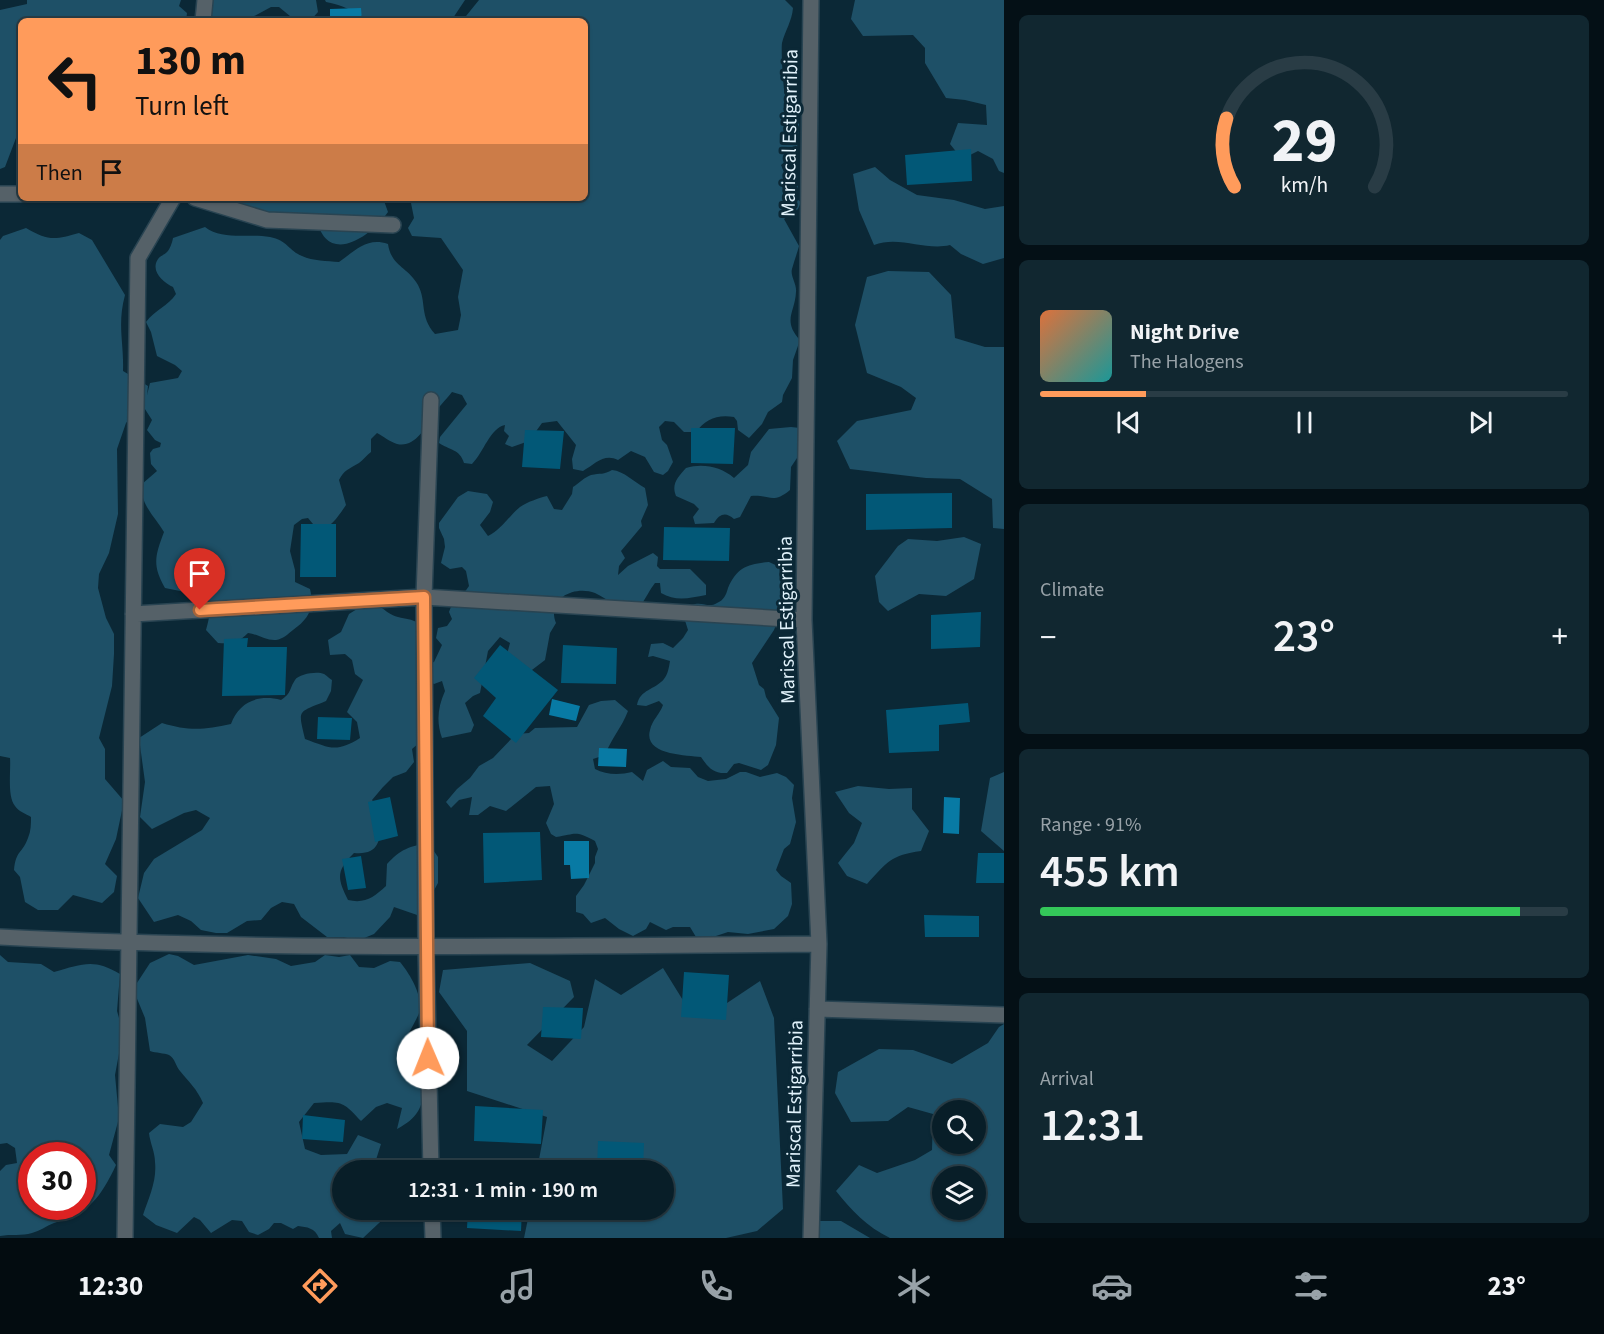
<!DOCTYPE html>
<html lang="en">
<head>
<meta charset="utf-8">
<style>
  body { margin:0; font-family:"Source Sans 3",sans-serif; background:#112730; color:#f1f3f6; height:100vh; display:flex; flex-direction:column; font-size:22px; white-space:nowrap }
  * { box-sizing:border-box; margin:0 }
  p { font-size:20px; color:#98a2a8 }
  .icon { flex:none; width:33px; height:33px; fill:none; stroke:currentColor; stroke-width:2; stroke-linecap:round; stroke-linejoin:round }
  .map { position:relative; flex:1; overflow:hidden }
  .panel { display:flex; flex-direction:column; gap:15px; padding:15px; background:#041016; width:600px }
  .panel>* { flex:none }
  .hud { position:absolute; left:18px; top:18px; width:570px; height:183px; border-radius:9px; box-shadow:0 2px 4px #0004,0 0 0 2px #293c45; background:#ff9b5b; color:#111; overflow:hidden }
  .fabs { position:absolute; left:932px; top:1100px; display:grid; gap:12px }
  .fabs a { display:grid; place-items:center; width:54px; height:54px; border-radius:50%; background:#081e28; box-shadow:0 2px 4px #0004,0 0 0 2px #293c45; font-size:30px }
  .speed { position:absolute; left:18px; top:1142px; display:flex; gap:12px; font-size:30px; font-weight:700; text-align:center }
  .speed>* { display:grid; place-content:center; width:78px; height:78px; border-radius:50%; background:#081e28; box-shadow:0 2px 4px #0004,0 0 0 2px #293c45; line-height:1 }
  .speed .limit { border:9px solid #d22; background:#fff; color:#111 }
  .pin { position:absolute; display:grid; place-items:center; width:51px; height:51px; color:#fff; margin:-62px -26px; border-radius:50% 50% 50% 0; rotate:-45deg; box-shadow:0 0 6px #0007 }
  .pin .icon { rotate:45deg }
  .me { position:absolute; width:66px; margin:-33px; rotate:359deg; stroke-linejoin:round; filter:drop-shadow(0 0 4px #0008) }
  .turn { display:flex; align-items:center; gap:21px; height:126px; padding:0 18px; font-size:27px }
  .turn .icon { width:78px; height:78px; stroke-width:2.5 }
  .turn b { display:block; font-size:42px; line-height:51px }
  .then { display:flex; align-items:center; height:57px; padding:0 18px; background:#0003; gap:12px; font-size:22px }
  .big { font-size:45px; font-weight:600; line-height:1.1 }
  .panel .widget { flex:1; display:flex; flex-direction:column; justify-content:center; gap:9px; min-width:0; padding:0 21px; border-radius:9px; background:#112730 }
  .panel .dial { align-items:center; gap:0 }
  .dial svg { height:156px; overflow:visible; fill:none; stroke:#293c45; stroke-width:7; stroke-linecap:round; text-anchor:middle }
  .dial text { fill:#f1f3f6; stroke:none }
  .song { display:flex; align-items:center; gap:18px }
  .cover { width:72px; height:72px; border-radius:9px; background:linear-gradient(135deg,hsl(20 70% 55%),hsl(180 70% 35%)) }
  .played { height:6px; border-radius:3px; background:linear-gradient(90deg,#ff9b5b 20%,#293c45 20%) }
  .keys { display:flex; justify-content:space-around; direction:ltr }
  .heat { display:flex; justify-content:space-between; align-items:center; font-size:33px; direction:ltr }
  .charge { height:9px; border-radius:4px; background:linear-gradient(90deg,#34c759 91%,#293c45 0) }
  .trip { position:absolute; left:332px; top:1160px; width:342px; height:60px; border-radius:30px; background:#081e28; box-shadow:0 2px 4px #0004,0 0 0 2px #293c45; font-weight:600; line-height:60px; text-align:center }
  .menu { display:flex; height:96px; justify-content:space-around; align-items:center; background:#030c10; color:#98a2a8 }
  .menu .icon { width:42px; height:42px }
  .menu .active { color:#ff9b5b }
  .menu b { font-size:27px; color:#f1f3f6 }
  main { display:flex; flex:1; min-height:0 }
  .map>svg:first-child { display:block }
  .forest { fill:#1e5067; fill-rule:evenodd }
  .water { fill:#087aa4 }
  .building { fill:#025877 }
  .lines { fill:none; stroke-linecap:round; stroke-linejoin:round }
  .minor-casing { stroke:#294452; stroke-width:18 }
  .minor { stroke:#556168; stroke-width:15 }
  .route-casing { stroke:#a6653b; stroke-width:15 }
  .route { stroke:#ff9b5b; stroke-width:10 }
  .labels { text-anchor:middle; stroke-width:6; stroke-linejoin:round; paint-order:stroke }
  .street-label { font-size:20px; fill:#e1f2fb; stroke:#0b2836 }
</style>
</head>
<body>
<main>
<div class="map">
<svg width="1004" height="1238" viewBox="0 0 1004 1238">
  <rect width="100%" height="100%" fill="#0b2836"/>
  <path class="forest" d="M27,0H181L179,6L187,13L186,21H21V133L16,138L5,167L0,169V10L27,4Z
    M196,0H316L318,12L310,21H296L279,7H271L245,21H206L197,9Z
    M325,0H465L451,21H367V19C354,11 342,5 326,2Z
    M479,0H785L793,8C792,21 785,31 782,43C781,51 783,87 785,94C788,104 799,111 799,122C800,136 795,145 798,159L786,161L781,165L784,172L794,177L798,187L795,198L801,202L798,209L784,219L799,246C797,254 794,261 792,269C790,276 797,284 796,292C795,313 782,320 800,340L793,360L792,378L783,395L782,402L768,412L762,424L749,438L738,430L737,421L734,417C718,414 705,419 696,432H684L674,422L665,421L659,427L662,440L667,445L673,462L668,471L663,475L654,472L645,457L631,451L618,460C604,453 595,464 583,471L573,469L572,459L576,445L557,421L542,423L529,441L512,447L505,444L509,436L504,431L505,425C490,428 484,452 472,464L464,463C460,449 449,450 439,443L440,437L467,404L462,395L452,392C446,400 437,408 432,417C425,429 414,448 397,444C390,442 383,436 377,433L371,439V452C367,455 363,460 359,463C349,469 344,470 339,480L346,505C339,515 331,529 318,530L308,518L302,519L294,525L290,551L295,570V582L310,589C315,609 308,619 293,630C288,634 283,639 276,640C267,641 257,634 248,633C238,643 232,644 218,643L206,630C210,616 212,605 206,592H185L165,588C152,565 155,556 164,532C155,517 139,503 142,484L157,471L151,464L150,453L153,449L160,447L161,443L155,440L147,430L152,420L143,406L145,400L126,423L117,449L118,514L109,553L99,574L98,588L106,618L114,634V654L112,686L99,738L105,749V779L124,801L116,839L105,864L117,876L114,892L102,903L73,895L58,910H38L25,902L20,877L14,870C16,850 22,854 28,838C31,831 31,824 31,817C26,814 18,811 15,806C7,796 11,771 10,758L0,756V240L3,236L26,228C48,241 55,240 79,233L92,240L125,295C117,325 124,342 123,371L148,386L147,395L150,383L178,378L182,371L175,365L157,356L151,332L146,322C155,310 168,306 176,294L173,287C163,282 150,271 158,259C160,256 164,255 167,252C170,249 172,243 173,238L205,227C223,241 249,233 270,237C287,240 289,251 302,256C313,261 327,261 339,262C356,250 367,237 388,244C391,266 408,267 418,285C427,302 419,316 435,334L458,330L461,315L458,297L463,270L441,238L412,236L408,228L414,218L410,198H585V21H462Z
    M855,0H1004V173L999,171L993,159L978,151L962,159L950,144L958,123L987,125L986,105L965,100L946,98L925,63V48L913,35L863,36L851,19Z
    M875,167L890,180L917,195L954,200L985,209L1004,206V258L983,264L961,254L950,245C925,251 899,235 874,245L859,210L853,174Z
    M230,198H383L388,212C369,239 325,267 316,216L310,213H293L290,225L234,209Z
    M888,271L929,272L951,295L955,338L985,347H1004V529L993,528L992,499L960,479L926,478L850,469L837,441L857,421L911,410L916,398L901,387L867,373L855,325L867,277Z
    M791,427L800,428L799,455L791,467L790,490C772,505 769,494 751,496L740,517L734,519C726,512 720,513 714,523L695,524L693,517L699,509L694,504L676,496C671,484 678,477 686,468C703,463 721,467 734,478L748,465L751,452L769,429Z
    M612,470C624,471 634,482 645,488L648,505L641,521L642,526L621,551L625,558L619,566L618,575L628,566L653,553L658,557L657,566L660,569H690L706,585V595C690,598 676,602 661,593L660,583H655C644,597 642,613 622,617L616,614L613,603C606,600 602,596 595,593C575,585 546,598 556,623L550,633L545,660L528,673L506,658L510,643L500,637L488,651L480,693L473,696L465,703L474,725L471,732L442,738C436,721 438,707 445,691L442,681L434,684L431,682L429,664L434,662L442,645L436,638L438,628L447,626L452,619L449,612C452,601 463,596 469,586L466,571L462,567L450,569L441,563L445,547L444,539L439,528V523L458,497L468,491L487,494L493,502L490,512L480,525L488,536C501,530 509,516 520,507C527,502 539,498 547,496L554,509L562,510L572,494L573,487C579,483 585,477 591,475C600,473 604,475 612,470Z
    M964,537L981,544L974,579L946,596L919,594L888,611L879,602L875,576L898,546L908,539L937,541Z
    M769,562L784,569L792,576L787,598L774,630L752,663L759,685L764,689L766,697L779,718L776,745L768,765L761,770L739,763L734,764L727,773C713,774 708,767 701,757C686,755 643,755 650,730C652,720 660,714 663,705L659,701L646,706L637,705C640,689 655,690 664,679C668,674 669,667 670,661L653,656L648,657L651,644L663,643L673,648L683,638L688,630L682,611C700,596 706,610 717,603C724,600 726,595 728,588C737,567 748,564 769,562Z
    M365,604C385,604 383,613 398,617C406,619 411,619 419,623V743L412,749L414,762L406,772L393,777L383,787L372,800L380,809C380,832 385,856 354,853C336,871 337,878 348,900C365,904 374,897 386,886L387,864C400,850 410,845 429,844L438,857V883L420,916L394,907L390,917L374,934L357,941L344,937H327L301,917L294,904L282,902L271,908L261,920L247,921L227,933H216L201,930L191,921L178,915L154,922L138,898L144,873L154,859L202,830L210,818L196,810L184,813L152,829L140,817L145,782L139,738L162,723C188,731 204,730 231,724C239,702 258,694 281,700C292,693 289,689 295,680C299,674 317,671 324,674C326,675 330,679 332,680L331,691L326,701C297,713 298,709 305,739C330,748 336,753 360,738L357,722L347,712L363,680L355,674L352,660L345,654L330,655L328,640L341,632L349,614Z
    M615,700L628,711C622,727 611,739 605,755L593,759L595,769C606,775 620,775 632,772L643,781L647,770L663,761L671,767L690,768L698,777L708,781L726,779L740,772H746L760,777L777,773L786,777L794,785L792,798L796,822L790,844L784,849L776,870L781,876L791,883L792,904L788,916L774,929L748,934L728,932L710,938L696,937L690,927H673L666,930L650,922L646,929L633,936L619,929L605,918L591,923L583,914L576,912V896L584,885L595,863V857L598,849L595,841C574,830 577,834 556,837L551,834L546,823L554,804L550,786L536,787L506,811L490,806L478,815H469L472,797L459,800L451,808L446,802L457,789L470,778L479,766L493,758L516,734L529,733L535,728L577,727L589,705L601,701Z
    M1004,772V851L981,831L990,778Z
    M858,786L889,789L912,788V809L929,831L921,851C891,855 887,862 867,884L847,876L838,863L854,843L862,823L849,813L835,792Z
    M169,954L178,956L194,965L248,955L276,959L291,966L315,962L325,955L339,957L350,955L359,967L374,968L390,961L400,962C410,974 424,997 419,1013C414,1027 400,1041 405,1057H415L420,1060C423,1093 430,1112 397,1129L402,1108L387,1103L376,1107L361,1121C343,1101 341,1101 314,1103L299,1122L305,1149L321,1155L347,1154L358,1135L381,1144L375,1163L380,1170H342V1209H394L363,1238L345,1234L340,1223L331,1231L332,1238H319C315,1228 307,1227 298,1226L293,1229L281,1223H274L269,1229L258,1235L249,1232L242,1221L232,1220L211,1233L200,1220L194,1217L177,1233L156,1225L143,1215C149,1197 157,1181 155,1162C155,1152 150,1143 149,1133L160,1124L183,1127L191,1122L203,1103C197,1089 189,1082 180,1071C176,1067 175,1058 169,1055C164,1053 156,1053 150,1051L145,1018L133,989L150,963Z
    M0,955L8,962L41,964L54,972C82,964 94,958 120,974L117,1011L123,1032L115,1075L119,1118L109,1155L116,1165C100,1199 89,1212 54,1223C46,1226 40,1231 32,1233C22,1236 11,1234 0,1236V1171L6,1165L17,1163L15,1148L7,1143L0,1144ZM32,1155H82V1206H32Z
    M530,963L570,981L574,997L527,1045L552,1061L584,1027L595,979L621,995L663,968L689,1010L709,1015L760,981L774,1018L783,1209L757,1231L726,1238H524L530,1209H663V1170H537L547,1117L467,1091V1031L439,992L443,970Z
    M1004,1024V1238H890C867,1227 851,1210 836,1191L859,1165L877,1173L915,1160L932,1150L933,1114L908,1107L888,1121L851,1122L835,1093L838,1072L879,1049L913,1050L952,1064L988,1043L999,1027ZM942,1110H975V1143H942ZM942,1176H975V1209H942Z
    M818,1221H841L870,1238H818Z"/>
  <path class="water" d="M361,8L362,21H330V9Z
    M552,699L580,706L576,721L549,715Z
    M599,748L627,749L626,767L598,766Z
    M944,797L960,798L959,834L943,833Z
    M564,841H589V878L571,879L570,865H564Z"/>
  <path class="building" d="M971,149L972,181L907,185L905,155Z
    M691,428H735L733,464L691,463Z
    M525,430L564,431L560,469L522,467Z
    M952,493V528L866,530V494Z
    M301,524H336V577H300Z
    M664,527L730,528L729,561L663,560Z
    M981,612L980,647L931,649V615Z
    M248,638L247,647H287L285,695L222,696L224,639Z
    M500,645L558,690L516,743L483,716L496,698L474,678Z
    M563,645L617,648L616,684L561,683Z
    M968,703L970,722L939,725V751L889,753L886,710Z
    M318,717L352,718L350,740L317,739Z
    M390,797L398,836L375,842L368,802Z
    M540,832L542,880L484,883L483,833Z
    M978,853H1004V883H976Z
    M361,856L366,888L348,890L342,859Z
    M924,915L979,916V937H925Z
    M684,972L729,975L726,1020L681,1017Z
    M543,1007L583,1008L581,1039L541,1037Z
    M475,1106L543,1110L541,1144L474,1141Z
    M303,1115L345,1120L343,1142L302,1139Z
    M598,1141L644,1143L643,1170H597Z
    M468,1209H522L521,1231L467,1228Z"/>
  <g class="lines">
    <defs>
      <path id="minor" d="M811,0L804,620L819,944L811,1238
        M203,21L205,0
        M0,194H21
        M195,198L267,220L393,225
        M431,400L424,597L426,947L431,1170
        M133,614L424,597L804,620
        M0,937C273,951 546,946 819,944
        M817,1009L1004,1015
        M432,1209L433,1238
        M125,1238L138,258L173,198"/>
    </defs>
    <use href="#minor" class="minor-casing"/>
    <use href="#minor" class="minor"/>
  </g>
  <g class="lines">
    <defs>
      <path id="route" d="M200,610L424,597L428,1058"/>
    </defs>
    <use href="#route" class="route-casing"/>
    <use href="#route" class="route"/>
  </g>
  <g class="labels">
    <g class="street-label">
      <text transform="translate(789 133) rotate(-89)" y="7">Mariscal Estigarribia</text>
      <text transform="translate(786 620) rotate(-91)" y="7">Mariscal Estigarribia</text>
      <text transform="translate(794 1104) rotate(-89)" y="7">Mariscal Estigarribia</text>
    </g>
  </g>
</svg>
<div class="fabs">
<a><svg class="icon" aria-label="search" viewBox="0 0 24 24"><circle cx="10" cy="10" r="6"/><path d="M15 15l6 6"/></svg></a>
<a><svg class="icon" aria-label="layers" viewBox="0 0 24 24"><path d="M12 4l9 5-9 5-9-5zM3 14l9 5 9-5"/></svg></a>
</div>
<div class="speed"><div class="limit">30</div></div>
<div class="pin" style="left:200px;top:610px;background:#d93025"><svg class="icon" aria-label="arrive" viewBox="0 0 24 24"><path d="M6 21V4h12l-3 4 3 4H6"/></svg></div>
<svg class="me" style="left:428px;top:1058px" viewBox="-20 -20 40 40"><circle r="19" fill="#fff"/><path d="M0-13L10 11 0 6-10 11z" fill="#ff9b5b"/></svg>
<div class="trip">12:31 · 1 min · 190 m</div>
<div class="hud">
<div class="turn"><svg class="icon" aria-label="left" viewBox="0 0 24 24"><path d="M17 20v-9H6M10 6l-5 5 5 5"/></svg><div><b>130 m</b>Turn left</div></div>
<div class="then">Then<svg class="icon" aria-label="arrive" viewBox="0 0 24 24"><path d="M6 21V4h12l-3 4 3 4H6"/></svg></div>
</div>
</div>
<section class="panel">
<div class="widget dial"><svg viewBox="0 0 100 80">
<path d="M14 69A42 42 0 1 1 86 69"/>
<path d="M14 69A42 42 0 0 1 10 34" stroke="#ff9b5b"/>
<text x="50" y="56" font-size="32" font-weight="700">29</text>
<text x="50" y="72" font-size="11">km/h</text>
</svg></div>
<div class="widget">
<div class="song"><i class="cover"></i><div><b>Night Drive</b><p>The Halogens</p></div></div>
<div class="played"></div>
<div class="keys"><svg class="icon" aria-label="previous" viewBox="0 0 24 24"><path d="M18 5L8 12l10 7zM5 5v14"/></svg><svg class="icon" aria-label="pause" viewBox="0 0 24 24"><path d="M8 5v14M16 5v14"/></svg><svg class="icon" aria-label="next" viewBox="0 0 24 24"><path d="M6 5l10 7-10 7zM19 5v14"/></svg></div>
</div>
<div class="widget"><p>Climate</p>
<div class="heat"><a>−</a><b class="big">23°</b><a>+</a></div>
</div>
<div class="widget"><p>Range · 91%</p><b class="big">455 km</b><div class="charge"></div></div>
<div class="widget"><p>Arrival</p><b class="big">12:31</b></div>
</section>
</main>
<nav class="menu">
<b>12:30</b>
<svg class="icon active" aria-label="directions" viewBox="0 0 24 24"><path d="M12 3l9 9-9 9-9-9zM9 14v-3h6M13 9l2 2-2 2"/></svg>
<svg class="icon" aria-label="music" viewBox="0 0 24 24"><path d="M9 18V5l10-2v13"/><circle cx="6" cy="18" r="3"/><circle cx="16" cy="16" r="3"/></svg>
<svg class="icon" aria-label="phone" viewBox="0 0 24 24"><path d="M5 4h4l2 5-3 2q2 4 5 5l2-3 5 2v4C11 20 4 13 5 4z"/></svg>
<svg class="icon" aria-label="climate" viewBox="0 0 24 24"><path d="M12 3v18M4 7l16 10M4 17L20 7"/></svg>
<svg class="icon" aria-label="car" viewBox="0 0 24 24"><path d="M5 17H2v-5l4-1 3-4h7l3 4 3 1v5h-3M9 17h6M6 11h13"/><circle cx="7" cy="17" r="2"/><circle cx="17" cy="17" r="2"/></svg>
<svg class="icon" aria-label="filters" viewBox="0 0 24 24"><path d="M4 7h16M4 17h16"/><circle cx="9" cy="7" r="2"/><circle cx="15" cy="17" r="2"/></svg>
<b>23°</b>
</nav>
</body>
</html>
